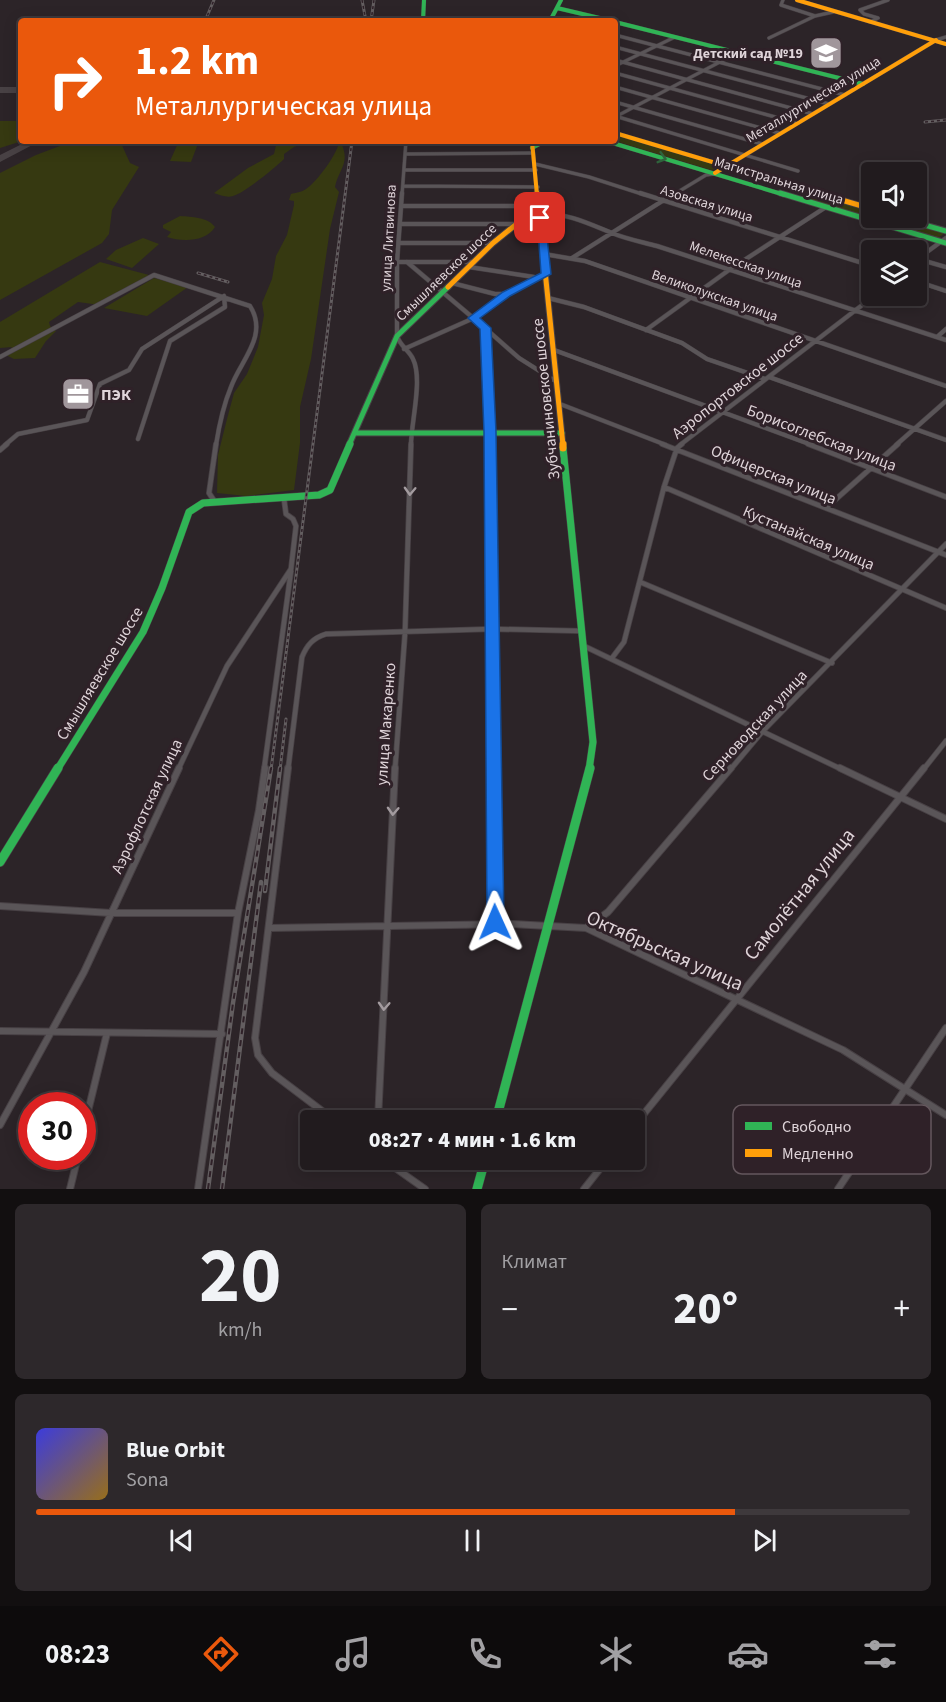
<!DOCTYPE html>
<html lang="ru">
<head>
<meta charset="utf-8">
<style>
  body { margin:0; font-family:"Source Sans 3",sans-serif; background:#2d282b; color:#f1f3f6; height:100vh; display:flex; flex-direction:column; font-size:22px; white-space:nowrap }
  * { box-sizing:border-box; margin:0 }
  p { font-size:20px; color:#a2a1a4 }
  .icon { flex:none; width:33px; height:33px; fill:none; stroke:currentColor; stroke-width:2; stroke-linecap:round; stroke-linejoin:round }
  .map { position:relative; height:1189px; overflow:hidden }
  .sheet { display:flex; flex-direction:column; gap:15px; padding:15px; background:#120f10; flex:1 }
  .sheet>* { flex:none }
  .hud { position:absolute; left:18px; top:18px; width:600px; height:126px; border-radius:6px; box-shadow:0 3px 15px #0003,0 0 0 2px #3e393c; background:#ea580c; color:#fff; overflow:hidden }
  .fabs { position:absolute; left:861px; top:162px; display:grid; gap:12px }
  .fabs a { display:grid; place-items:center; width:66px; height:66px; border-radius:6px; background:#211b1e; box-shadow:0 3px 15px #0003,0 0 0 2px #3e393c; font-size:30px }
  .speed { position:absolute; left:18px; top:1092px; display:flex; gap:12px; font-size:30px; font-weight:700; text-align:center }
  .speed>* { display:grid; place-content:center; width:78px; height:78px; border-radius:50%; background:#211b1e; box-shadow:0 3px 15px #0003,0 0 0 2px #3e393c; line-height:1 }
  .speed .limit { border:9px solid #d22; background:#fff; color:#111 }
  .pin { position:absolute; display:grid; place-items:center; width:51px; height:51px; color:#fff; margin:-26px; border-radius:12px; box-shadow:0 3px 9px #0006 }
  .me { position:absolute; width:66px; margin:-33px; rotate:359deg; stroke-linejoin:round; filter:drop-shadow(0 0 4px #0008) }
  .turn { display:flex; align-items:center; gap:21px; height:126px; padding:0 18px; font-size:27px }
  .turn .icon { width:78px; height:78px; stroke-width:2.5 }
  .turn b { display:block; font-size:42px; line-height:51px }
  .big { font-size:45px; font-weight:800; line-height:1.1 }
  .sheet .card { flex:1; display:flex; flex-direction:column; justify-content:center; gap:9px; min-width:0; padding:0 21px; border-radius:9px; background:#2d282b }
  .sheet .dial { align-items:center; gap:0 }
  .dial b { font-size:78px; line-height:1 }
  .song { display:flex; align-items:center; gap:18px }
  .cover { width:72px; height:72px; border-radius:9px; background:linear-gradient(135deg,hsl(240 70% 55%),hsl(40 70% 35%)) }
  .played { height:6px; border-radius:3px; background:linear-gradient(90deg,#ea580c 80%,#3e393c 80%) }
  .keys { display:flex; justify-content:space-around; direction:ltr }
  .heat { display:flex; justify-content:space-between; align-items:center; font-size:33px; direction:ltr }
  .sheet .tiles { flex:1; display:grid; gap:15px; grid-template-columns:1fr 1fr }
  .card:last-child { grid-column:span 2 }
  .trip { position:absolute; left:300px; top:1110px; width:345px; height:60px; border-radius:6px; background:#211b1e; box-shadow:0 3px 15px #0003,0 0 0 2px #3e393c; font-weight:800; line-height:60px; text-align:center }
  .dock { display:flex; height:96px; justify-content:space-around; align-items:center; background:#0d0b0c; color:#a2a1a4 }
  .dock .icon { width:42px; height:42px }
  .dock .on { color:#ea580c }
  .dock b { font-size:27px; color:#f1f3f6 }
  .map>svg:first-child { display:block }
  .green { fill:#363911 }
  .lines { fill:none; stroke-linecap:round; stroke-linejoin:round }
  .taxiway { fill:#484144; fill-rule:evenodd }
  .street-far3-casing { stroke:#484145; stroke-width:4 }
  .street-far2-casing { stroke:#484145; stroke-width:5 }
  .street-far1-casing { stroke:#484145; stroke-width:6 }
  .street-casing { stroke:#484145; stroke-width:8 }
  .fast-far3-casing { stroke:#484145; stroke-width:4.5 }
  .fast-far2-casing { stroke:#484145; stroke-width:7 }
  .fast-far1-casing { stroke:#484145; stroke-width:8 }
  .fast-casing { stroke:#484145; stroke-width:10 }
  .slow-far2-casing { stroke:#484145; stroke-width:4.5 }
  .slow-far1-casing { stroke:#484145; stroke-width:7 }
  .slow-casing { stroke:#484145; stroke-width:8 }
  .street-far3 { stroke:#5a5558; stroke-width:3 }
  .street-far2 { stroke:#5a5558; stroke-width:4 }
  .street-far1 { stroke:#5a5558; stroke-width:4.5 }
  .street { stroke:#5a5558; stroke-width:6 }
  .fast-far3 { stroke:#30b455; stroke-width:4 }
  .fast-far2 { stroke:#30b455; stroke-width:5 }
  .fast-far1 { stroke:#30b455; stroke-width:7 }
  .fast { stroke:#30b455; stroke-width:9 }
  .slow-far2 { stroke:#ff9f0a; stroke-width:4 }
  .slow-far1 { stroke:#ff9f0a; stroke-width:5 }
  .slow { stroke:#ff9f0a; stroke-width:7 }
  .rail-far1-casing { stroke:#635e60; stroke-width:3 }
  .rail-casing { stroke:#635e60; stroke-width:4.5 }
  .rail-far1 { stroke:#2f2128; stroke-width:1.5; stroke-dasharray:3; stroke-linecap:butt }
  .rail { stroke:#2f2128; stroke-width:2; stroke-dasharray:6; stroke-linecap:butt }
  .oneway { stroke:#2f633c }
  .oneway2 { stroke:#a39b9f }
  .route { fill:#1a73e8; stroke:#114b97; stroke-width:1.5 }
  .labels { text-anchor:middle; stroke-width:6; stroke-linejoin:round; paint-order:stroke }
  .far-poi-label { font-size:14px; font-weight:bold; fill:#dfd4d9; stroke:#2f2128; text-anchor:end }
  .far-street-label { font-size:14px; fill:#dfd4d9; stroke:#2f2128 }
  .street-label { font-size:16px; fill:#dfd4d9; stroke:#2f2128 }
  .poi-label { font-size:16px; font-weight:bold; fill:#dfd4d9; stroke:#2f2128; text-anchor:start }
  .near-street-label { font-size:20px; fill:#dfd4d9; stroke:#2f2128 }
  .key { fill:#2f2128; stroke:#64575d; stroke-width:1.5 }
  .key-label { font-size:16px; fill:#dfd4d9 }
</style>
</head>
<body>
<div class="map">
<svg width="946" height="1189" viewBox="0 0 946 1189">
  <rect width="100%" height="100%" fill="#2c2428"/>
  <path class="green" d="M0,121H21L22,141L0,148Z
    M615,135L719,166L720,168L711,170L615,141Z
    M73,141H120L130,163L139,167L112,210L109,234L102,243L0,300V173L36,155Z
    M179,141H199L191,162L170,161Z
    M277,141H311L294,147L284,154V159C275,168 244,193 233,196C227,198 220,195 214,193L248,168L274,154Z
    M339,141H345L342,145C350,164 338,170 335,187L339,192L330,229L311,359L300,407V443L294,490L246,496L217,493L218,455L227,419L234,393L247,374L258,347L264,315L262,303L272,279L276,256L287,235L294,205V201L289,200L291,194C295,193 302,192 306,189C316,183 339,152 339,141Z
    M808,192L871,211L872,218H893L945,233L938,238L801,197Z
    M180,216C192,217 208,217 215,227C206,242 182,242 167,237L171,232L163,228V225Z
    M143,238L159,244L132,268L106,259L116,250Z
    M100,262L149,275L100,305L78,302L49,322L50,326L56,331L46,341L35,358L14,359L6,355L12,347L0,348V322Z
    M154,278L188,287L147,316L104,308Z"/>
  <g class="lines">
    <path class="taxiway" d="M0,87H21V93H0Z
      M28,141H40L0,162V155Z"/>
    <defs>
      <path id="street-far3" d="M783,0L781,5L815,16L833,12
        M870,22L878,18L864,14L860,10L888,0
        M615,35L845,95
        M769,38L815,16
        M936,40L946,37
        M615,47L829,104
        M615,60L813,114
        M615,66L675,37
        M615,73L797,123
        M615,87L779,133
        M615,102L762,144
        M615,116L798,171
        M615,117L737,53
        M405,154L533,153
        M535,164L589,177L645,195
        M404,170H536
        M404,186L538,187
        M402,195L406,141
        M673,195L706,175L713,174"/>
      <path id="street-far2" d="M402,193L397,262V336C400,346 409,350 413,359C423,379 411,423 411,445
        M640,193L872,266
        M402,206H539
        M540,213C569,214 585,222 612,233C626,239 642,242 657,246L946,340
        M401,224H515
        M399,243H493
        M544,254L585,261L946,386
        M572,258L675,193
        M918,259L946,267
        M916,260L946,238
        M397,262H474
        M407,262L485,328L490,445
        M469,267L534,277
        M916,281L946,291
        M452,283L495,294H505
        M548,298L584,307L682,343L707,359L765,379
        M485,328L519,358L557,382
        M646,330L729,270L826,207
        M937,337L946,329
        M404,349L474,318L507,294L546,274
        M554,350L812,445
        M0,357L154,275L250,306C269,336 240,361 231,387C223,406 219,426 216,445
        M769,377L946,440
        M560,404L666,445
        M138,439L170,341L225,307L224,296
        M5,445L18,434L87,420L100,384L129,370L142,349L224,296
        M680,445L874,296
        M896,445L946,401"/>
      <path id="street-far1" d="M490,444L493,770
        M662,444L946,555
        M808,444L946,497
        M0,450L7,444
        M664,487L946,608
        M215,502L209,493L216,444
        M826,508L898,444
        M640,582L832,663
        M584,646L843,770
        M612,658L624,642L664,487L677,448L682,444
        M178,770L227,666L291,569L296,526L293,519L286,514L284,499
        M264,770L291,571
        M288,770L302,657C307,645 313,638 326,634L492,629L582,631
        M395,770L405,633L411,444
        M730,770L762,732L946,544
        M923,770L946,741"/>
      <path id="street" d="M288,768L255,1038L258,1055L272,1073L334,1120
        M493,768L495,922
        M840,768L946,819
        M0,906L111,913H238
        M269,928L512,924L586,928L843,1050L946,1115
        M586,928L608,912L731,768
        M0,1031L222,1034
        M378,1120L395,768
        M0,1125L84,972L179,768
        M634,1126L924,768
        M82,1136L107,1033
        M384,1160L425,1189
        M70,1189L78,1156
        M198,1189L238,913L259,810L265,768
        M584,1189L607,1160
        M838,1189L946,1028"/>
      <path id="fast-far3" d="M557,8L612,21
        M423,21L424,0
        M550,21L561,0
        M615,22L863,84
        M606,141L785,195
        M532,148L545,141"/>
      <path id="fast-far2" d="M780,193L946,243
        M900,218L946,231
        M356,433H562
        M349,445L397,336L448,287"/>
      <path id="fast-far1" d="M563,448L593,742L589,770
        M57,770L143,632L162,588L189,512L203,503L319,495L330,490L350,444"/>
      <path id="fast" d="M0,862L58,768
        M496,1120L590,768
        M477,1189L485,1160"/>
      <path id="slow-far2" d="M797,0L946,44
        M615,133L823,195
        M532,141L537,195
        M715,173L936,40"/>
      <path id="slow-far1" d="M537,193L563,445
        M818,193L872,209
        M448,287L493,243L539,206"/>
      <path id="slow" d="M563,444V448"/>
    </defs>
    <use href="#street-far3" class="street-far3-casing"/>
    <use href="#street-far2" class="street-far2-casing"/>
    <use href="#street-far1" class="street-far1-casing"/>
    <use href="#street" class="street-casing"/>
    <use href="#fast-far3" class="fast-far3-casing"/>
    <use href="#fast-far2" class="fast-far2-casing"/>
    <use href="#fast-far1" class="fast-far1-casing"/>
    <use href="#fast" class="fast-casing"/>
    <use href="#slow-far2" class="slow-far2-casing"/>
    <use href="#slow-far1" class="slow-far1-casing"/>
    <use href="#slow" class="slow-casing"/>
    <use href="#street-far3" class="street-far3"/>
    <use href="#street-far2" class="street-far2"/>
    <use href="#street-far1" class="street-far1"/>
    <use href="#street" class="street"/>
    <use href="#fast-far3" class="fast-far3"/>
    <use href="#fast-far2" class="fast-far2"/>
    <use href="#fast-far1" class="fast-far1"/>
    <use href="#fast" class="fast"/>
    <use href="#slow-far2" class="slow-far2"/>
    <use href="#slow-far1" class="slow-far1"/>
    <use href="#slow" class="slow"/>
    <defs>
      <path id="rail-far1" d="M362,0L366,21
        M205,21L214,0
        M371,21L374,0
        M925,122L946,120
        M198,273L228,282
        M271,770L352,141
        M280,770L286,719"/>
      <path id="rail" d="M265,891L280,768
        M208,1189L233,1003L271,768
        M222,1189L261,882"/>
    </defs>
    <use href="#rail-far1" class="rail-far1-casing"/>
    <use href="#rail" class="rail-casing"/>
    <use href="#rail-far1" class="rail-far1"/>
    <use href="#rail" class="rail"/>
  </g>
  <defs><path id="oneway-chevron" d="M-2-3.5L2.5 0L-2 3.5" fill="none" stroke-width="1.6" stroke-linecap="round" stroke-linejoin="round" transform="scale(1.5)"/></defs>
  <use class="oneway" href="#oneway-chevron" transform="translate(662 158) rotate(16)"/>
  <g class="oneway2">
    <use href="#oneway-chevron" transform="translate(410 491) rotate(92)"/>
    <use href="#oneway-chevron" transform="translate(393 811) rotate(93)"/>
    <use href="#oneway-chevron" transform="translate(384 1006) rotate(93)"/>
  </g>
  <path class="route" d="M537,216L545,218L551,274L510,296L480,318L491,328L496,432L504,922L501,927L495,929L489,927L487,922L484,432L480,329L468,318L503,292L541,273Z"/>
  <defs>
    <symbol id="school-square" viewBox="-11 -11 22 22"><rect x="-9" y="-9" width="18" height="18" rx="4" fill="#a0969b" stroke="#2f2128"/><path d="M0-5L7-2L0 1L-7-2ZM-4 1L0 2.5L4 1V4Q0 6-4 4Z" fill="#fff"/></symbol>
    <symbol id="office-square" viewBox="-11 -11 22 22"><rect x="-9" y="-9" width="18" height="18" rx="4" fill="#a0969b" stroke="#2f2128"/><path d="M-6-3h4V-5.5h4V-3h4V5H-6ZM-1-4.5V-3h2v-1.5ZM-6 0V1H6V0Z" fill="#fff"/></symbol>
  </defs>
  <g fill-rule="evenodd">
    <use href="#school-square" x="807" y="34" width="38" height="38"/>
    <use href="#office-square" x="59" y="375" width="38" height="38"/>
  </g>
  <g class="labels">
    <g class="far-poi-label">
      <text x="803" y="58">Детский сад №19</text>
    </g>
    <g class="far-street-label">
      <text transform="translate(813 99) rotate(-31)" y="5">Металлургическая улица</text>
      <text transform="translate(779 180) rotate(17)" y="5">Магистральная улица</text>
      <text transform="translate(707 203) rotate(17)" y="5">Азовская улица</text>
      <text transform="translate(388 238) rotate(-87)" y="5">улица Литвинова</text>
      <text transform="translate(746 264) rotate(19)" y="5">Мелекесская улица</text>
      <text transform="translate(446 272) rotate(-44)" y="5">Смышляевское шоссе</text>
      <text transform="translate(715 295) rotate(19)" y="5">Великолукская улица</text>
    </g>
    <g class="street-label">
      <text transform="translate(737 385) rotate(-38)" y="6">Аэропортовское шоссе</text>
      <text transform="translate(545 399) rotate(-96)" y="6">Зубчаниновское шоссе</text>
      <text transform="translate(822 437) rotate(21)" y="6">Борисоглебская улица</text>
      <text transform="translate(774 474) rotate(22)" y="6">Офицерская улица</text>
      <text transform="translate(809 537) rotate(23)" y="6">Кустанайская улица</text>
      <text transform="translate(99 673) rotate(-59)" y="6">Смышляевское шоссе</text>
      <text transform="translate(385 724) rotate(-86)" y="6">улица Макаренко</text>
      <text transform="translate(754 725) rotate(-47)" y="6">Серноводская улица</text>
      <text transform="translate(146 806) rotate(-65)" y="6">Аэрофлотская улица</text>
    </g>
    <g class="poi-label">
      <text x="101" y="400">ПЭК</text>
    </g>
    <g class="near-street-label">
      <text transform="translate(799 894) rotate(-51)" y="7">Самолётная улица</text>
      <text transform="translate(665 950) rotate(24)" y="7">Октябрьская улица</text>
    </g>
  </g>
  <rect x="733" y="1105" width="198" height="69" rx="9" class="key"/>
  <rect x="745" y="1122" width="27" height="8" fill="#30b455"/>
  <rect x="745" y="1149" width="27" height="8" fill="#ff9f0a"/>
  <g class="key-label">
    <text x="782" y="1132">Свободно</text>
    <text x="782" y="1159">Медленно</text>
  </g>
</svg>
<div class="fabs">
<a><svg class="icon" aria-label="sound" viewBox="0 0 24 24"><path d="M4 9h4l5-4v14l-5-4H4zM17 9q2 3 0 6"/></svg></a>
<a><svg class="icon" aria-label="layers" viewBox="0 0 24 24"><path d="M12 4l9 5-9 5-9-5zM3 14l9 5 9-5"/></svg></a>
</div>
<div class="speed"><div class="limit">30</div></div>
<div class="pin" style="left:540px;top:218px;background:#d93025"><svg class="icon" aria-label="arrive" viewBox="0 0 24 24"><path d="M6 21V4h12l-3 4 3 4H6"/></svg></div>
<svg class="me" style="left:495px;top:922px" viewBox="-20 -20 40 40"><path d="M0-17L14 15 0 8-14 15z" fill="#1a73e8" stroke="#fff" stroke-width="4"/></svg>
<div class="trip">08:27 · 4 мин · 1.6 km</div>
<div class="hud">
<div class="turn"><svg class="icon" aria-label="right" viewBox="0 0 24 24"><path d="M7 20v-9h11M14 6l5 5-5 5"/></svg><div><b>1.2 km</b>Металлургическая улица</div></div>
</div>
</div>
<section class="sheet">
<div class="tiles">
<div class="card dial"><b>20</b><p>km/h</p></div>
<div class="card"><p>Климат</p>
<div class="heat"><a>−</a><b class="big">20°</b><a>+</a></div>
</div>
<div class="card">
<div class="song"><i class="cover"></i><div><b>Blue Orbit</b><p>Sona</p></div></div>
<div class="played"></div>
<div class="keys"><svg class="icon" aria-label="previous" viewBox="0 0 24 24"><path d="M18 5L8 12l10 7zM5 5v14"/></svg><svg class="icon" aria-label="pause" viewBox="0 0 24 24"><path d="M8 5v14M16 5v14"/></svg><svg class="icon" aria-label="next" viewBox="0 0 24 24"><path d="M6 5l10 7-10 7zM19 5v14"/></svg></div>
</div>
</div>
</section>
<nav class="dock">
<b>08:23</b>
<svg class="icon on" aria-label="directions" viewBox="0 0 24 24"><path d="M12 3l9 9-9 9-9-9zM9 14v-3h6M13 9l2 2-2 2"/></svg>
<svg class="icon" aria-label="music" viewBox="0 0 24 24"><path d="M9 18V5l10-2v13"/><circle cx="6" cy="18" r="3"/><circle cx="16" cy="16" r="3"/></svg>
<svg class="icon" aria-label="phone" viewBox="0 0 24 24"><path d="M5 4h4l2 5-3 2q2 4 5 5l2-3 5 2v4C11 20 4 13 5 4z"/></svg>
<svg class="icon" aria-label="climate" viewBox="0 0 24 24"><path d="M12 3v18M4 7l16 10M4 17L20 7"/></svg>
<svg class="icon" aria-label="car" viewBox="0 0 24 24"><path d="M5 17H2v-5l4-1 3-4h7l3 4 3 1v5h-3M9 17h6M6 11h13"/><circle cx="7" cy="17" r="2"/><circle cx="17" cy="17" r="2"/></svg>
<svg class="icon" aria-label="filters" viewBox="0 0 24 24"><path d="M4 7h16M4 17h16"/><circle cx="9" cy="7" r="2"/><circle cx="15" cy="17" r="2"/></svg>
</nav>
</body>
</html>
